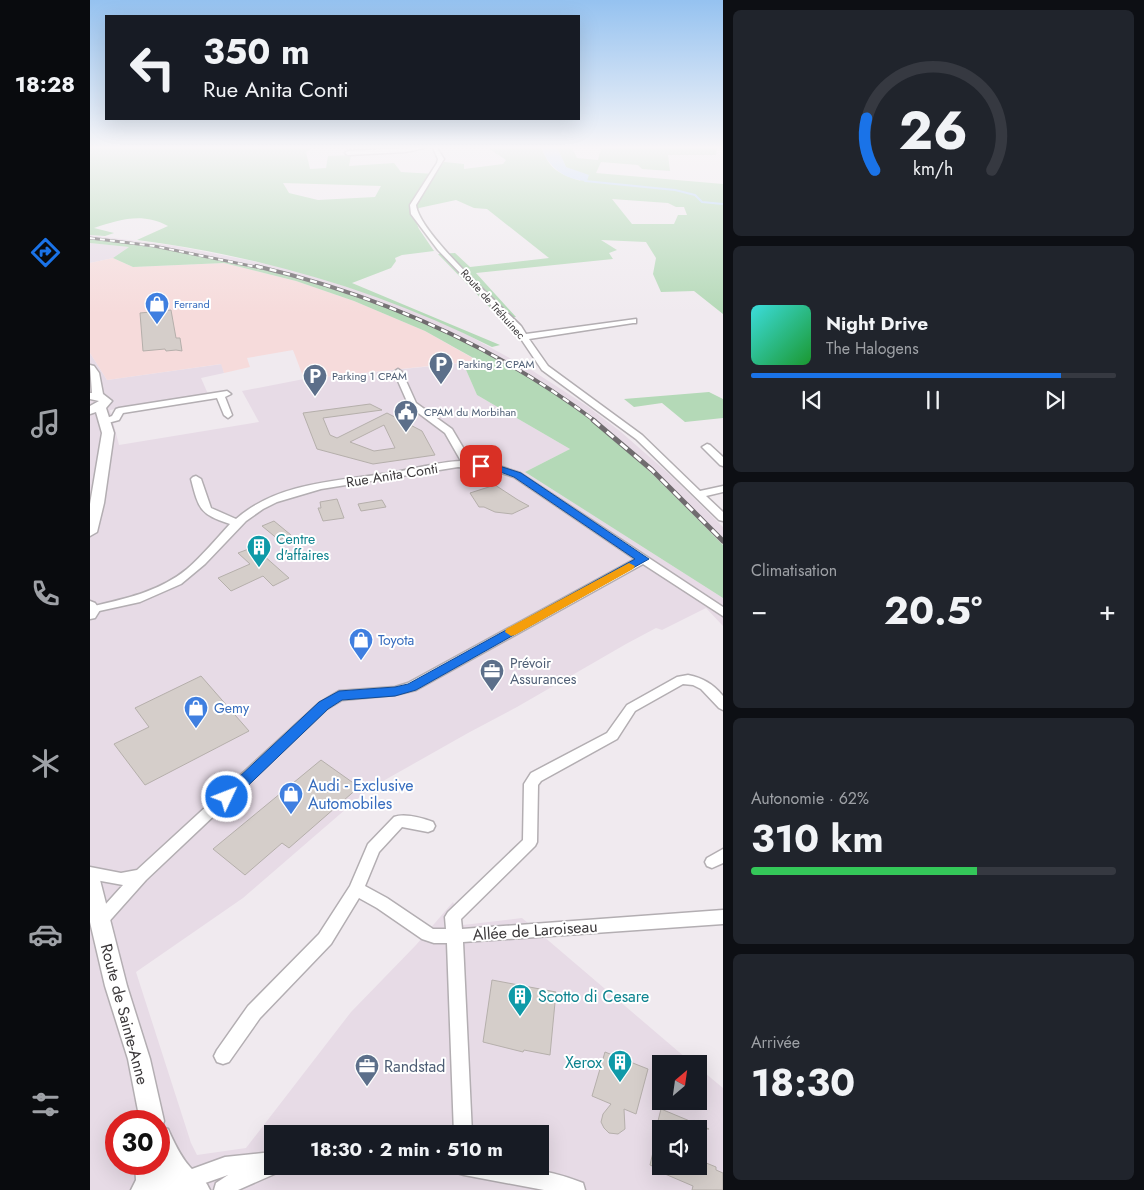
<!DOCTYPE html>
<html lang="fr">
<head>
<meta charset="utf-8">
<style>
  body { margin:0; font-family:Jost,sans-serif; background:#20242c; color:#f1f3f6; height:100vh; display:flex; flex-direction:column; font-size:19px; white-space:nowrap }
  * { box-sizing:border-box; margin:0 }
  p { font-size:16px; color:#9ea1a6 }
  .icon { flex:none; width:28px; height:28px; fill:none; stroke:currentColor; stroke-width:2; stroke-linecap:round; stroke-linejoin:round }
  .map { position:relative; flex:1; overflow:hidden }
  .sheet { display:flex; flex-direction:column; gap:10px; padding:10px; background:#0d0f14; width:421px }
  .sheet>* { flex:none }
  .guide { position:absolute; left:15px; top:15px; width:475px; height:105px; border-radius:0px; box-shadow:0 5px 20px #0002; background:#171b24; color:#f1f3f6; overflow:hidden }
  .needle { width:32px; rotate:29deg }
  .controls { position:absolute; left:562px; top:1055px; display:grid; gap:10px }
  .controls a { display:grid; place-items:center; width:55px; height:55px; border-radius:0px; background:#171b24; box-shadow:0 5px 20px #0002; font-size:25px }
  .speed { position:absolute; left:15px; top:1110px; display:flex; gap:10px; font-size:25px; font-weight:700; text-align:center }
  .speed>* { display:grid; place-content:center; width:65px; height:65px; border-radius:50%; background:#171b24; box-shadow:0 5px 20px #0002; line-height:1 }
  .speed .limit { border:8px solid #d22; background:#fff; color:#111 }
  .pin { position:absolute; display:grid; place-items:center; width:42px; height:42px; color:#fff; margin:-21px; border-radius:10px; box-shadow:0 2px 8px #0006 }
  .me { position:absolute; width:55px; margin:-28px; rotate:47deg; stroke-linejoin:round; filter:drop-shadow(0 0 4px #0008) }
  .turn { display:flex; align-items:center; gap:18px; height:105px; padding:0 15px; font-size:22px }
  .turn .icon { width:65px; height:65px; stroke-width:2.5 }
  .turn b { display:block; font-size:35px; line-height:42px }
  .big { font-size:38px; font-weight:700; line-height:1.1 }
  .sheet .widget { flex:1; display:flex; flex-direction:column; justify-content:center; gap:8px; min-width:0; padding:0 18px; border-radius:8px; background:#20242c }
  .sheet .dial { align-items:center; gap:0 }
  .dial svg { height:130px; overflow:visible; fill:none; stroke:#363941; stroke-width:7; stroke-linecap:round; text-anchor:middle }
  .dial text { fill:#f1f3f6; stroke:none }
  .song { display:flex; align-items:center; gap:15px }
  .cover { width:60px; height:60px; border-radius:8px; background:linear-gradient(135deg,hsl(180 70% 55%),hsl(130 70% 35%)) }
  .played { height:5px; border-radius:2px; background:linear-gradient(90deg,#1a73e8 85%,#363941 85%) }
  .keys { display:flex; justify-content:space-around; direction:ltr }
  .heat { display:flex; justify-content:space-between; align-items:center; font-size:28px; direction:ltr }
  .charge { height:8px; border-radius:4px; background:linear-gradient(90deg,#34c759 62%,#363941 0) }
  .trip { position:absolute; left:174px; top:1125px; width:285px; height:50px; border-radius:0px; background:#171b24; box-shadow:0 5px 20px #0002; font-weight:700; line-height:50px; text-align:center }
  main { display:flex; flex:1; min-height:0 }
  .tabs { display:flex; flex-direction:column; width:90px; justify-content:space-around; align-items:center; background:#090b0e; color:#9ea1a6 }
  .tabs .icon { width:35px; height:35px }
  .tabs .selected { color:#1a73e8 }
  .tabs b { font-size:22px; color:#f1f3f6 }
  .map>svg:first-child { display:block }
  .built { fill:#e7dbe6; fill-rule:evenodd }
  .industrial { fill:#f6dbdb }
  .green { fill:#b4d9b7; fill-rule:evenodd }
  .water { fill:#b9d8fc }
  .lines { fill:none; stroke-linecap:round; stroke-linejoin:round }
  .stream { stroke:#b9d8fc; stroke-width:2 }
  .building { fill:#d5ceca; stroke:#b5afab; fill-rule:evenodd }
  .minor-casing { stroke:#b3aeb2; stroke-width:3 }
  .secondary-casing { stroke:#b3aeb2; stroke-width:3 }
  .minor { fill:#fff; fill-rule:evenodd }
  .secondary { fill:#fff; fill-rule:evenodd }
  .rail-far2-casing { stroke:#706c6f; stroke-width:3 }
  .rail-far1-casing { stroke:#706c6f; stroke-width:4 }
  .rail-casing { stroke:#706c6f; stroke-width:5 }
  .rail-far2 { stroke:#fff; stroke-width:2; stroke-dasharray:5; stroke-linecap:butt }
  .rail-far1 { stroke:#fff; stroke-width:2.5; stroke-dasharray:7; stroke-linecap:butt }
  .rail { stroke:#fff; stroke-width:3; stroke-dasharray:9; stroke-linecap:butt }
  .route { fill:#1a73e8; stroke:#114b97 }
  .slow { fill:#f59e0b }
  .labels { text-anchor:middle; stroke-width:4; stroke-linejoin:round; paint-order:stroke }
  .far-shop-label { font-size:11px; fill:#366cbe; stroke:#fff; text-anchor:start }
  .far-street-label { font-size:11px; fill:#3c393b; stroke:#fff }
  .far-service-label { font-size:11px; fill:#4e5e75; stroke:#fff; text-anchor:start }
  .street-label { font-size:14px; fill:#3c393b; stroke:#fff }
  .culture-label { font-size:14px; fill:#0d838f; stroke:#fff; text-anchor:start }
  .shop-label { font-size:14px; fill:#366cbe; stroke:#fff; text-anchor:start }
  .service-label { font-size:14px; fill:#4e5e75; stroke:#fff; text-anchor:start }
  .near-shop-label { font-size:16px; fill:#366cbe; stroke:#fff; text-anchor:start }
  .near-street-label { font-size:16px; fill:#3c393b; stroke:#fff }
  .near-culture-label { font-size:16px; fill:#0d838f; stroke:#fff; text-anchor:start }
  .near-service-label { font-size:16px; fill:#4e5e75; stroke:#fff; text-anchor:start }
</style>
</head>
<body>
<main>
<nav class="tabs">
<b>18:28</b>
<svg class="icon selected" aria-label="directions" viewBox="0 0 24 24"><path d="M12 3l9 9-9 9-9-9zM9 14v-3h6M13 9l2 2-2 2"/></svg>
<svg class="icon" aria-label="music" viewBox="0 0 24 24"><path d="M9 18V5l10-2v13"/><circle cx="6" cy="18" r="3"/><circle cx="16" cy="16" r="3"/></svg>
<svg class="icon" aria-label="phone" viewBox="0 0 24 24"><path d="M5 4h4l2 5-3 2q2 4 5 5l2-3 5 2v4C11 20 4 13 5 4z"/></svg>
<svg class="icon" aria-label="climate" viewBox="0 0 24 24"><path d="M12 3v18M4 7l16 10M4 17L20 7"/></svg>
<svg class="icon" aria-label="car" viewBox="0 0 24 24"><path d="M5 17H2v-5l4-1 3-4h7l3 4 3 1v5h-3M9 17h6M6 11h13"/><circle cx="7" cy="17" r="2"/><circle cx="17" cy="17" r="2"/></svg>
<svg class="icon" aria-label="filters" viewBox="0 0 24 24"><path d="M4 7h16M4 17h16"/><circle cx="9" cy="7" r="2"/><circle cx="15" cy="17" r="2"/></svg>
</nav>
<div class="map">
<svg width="633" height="1190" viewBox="0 0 633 1190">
  <rect width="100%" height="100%" fill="#f0eaef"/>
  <path class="built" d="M0,235L86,246L197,268L286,296L346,320L376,334L443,371L497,406L531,432L579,474L633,527V545L528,442L465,395L402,356L345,327L252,291L150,263L64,247L0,239Z
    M0,243L39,247L23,258L0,263Z
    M0,353L17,380L132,364L134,373L111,378L118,394L20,410L29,445L169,422L152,391L214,379L373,363L387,395L480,449L435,472L633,598V626L616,608L572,630L566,628L536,644L427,707L378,733L279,789L153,898L46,972L101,1143L107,1155L156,1148L261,1012L326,945L363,902L373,925L432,918L603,1064H571V1101H609V1068L633,1088V1190H0ZM26,1121H69V1164H26ZM571,1129H609V1166H571ZM182,1134H450V1166H182Z"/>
  <path class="industrial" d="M23,258L43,267L134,263L206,281L264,301L335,331L388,361L214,379L203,350L157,358L160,367L134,373L131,364L17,380L0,353V263Z"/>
  <path class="green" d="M0,148H223L216,152L220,169L236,168L238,156L261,155L259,166L304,163L311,172L345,174L354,162L374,164V169L413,164L416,160L398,148H452C459,170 470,174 491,181L476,167L467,148H482L487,158L508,160L511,148H627L626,155H578L580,171L552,169L548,165L511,162L506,173L633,184V314L604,291L571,292L563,274L566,258L556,242L511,240L527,250L519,253L523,259L386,273L426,317L411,319L348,254L365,253L380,267L459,258L397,209L384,208L366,200L329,208L323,215L329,229L344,251L312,255L305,258L306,261L301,268L262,283L410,345L402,347C290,291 172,256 47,240L78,226C51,212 30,220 4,228L24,233L15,236L0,235ZM193,183L291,186L285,197L228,200L199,193ZM522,199L578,203L586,207H594L597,215H588L584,224H542Z
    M0,239C175,258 358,307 498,418C547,456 590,501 633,545V598L435,472L480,449L387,395L373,363L387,360L335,331L264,301L206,281L134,263L43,267L23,258L39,247L0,243Z
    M619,392L633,399V418L595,422L572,403L544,407L534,399Z"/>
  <path class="water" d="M452,148H467L476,167L499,175L497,181C475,180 458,167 452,148Z"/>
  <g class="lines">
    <path class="stream" d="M495,181L585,190L605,195L612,202L633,204"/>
  </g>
  <path class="building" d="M81,310L86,338H90L92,351L86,350L76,351L75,349L53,351L50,313Z
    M280,404L292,410L233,418L240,435L247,438L297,413L332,431L345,455L283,464L227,449L213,413ZM294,425L305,448L284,451L260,442Z
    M405,485L428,500L439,506L422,514L405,512L394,507H389L380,493Z
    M247,499L254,518L233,521L228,508H231L230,502Z
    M292,500L296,507L271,511L268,504Z
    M184,521L201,535L189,540L172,526Z
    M164,547L199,578L183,586L173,576L141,591L128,578L160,564L148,553Z
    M111,676L159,731L55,785L24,744L59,727L45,708Z
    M231,760L269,787L199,848L192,843L155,875L123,849Z
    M402,980L466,992L460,1055L434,1050L433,1052L393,1042Z
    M515,1052L558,1069L546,1114L534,1109L535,1129L528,1134L519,1133L514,1128L511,1122L513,1114L521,1104L502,1096Z
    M571,1109L619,1129H566Z
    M568,1131H571V1170L560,1165Z
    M609,1160L626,1167V1170L633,1173V1190H602L603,1186L575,1174L577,1166H609Z"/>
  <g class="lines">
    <defs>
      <path id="minor" d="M322,148H334L316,152L258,155L255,153L258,151Z
        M343,148H347L354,159L326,205C329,233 408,303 431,326L436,334L546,319V323H543L439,339L458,366L552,435L610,491L633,486V492L616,496L633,512V521L629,520L546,439L452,370L425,330L348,250L321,214L320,205L347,163L348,159Z
        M308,369L312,372L326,403L362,429L381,461L406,465L430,473L633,607V616L553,564L326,690L305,695L252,700L237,709L56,880L15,926L10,928L5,926L2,921L5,916L33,885L0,879V867L31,873L47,870L229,703L249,691L305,687L318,683L545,559L424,477L398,469L368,467L231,489L187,502L173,509L156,521L115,564L91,584L50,602L0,613V607C34,599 69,592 97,569C113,555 126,539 140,524C110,514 109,510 101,479L103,477L106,476L111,479L121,508L146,519C189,481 252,481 306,472C328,468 349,462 371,461L355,433L319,406L304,372Z
        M137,391L141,394L135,397L142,415L138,418L134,415L127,398L33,413L29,420L14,424L9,421L22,416L26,409L29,408Z
        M617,444L620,445L633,457V466L630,465L612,447Z
        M598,675C613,678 623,684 633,696V710L629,708L611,689L603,685L593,684L545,711L527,739L451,781L448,785L447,842L445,846L371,919L372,929L633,910V924L373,942L382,1134H364L357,943H344L332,939L287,908L269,898L241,944L170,1018L139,1062L133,1064L127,1062L124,1056L127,1050L158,1006L229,934L260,886L278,844L304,817C315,813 332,818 343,822L345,826L343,830L338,832L312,827L289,852L275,886L297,898L343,929H356L355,917L358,912L433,840L434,784L441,773L517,733L537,705L587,677Z
        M633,849V863L622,868L617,866L615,862L617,858Z
        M182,1152V1166H191L189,1172L148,1190H124L126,1183L138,1175L98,1189L91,1187L89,1180L91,1173L135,1157Z
        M365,1166C412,1166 447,1165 493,1183L495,1190H454L374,1175L367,1173Z"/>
      <path id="secondary" d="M0,365L4,366L9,373L13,394L22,401L16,408L24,433L14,503L7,532L0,536V504L12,433L6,412L0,414V406L9,401L0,399V393H2Z
        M0,601L5,603L10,610L5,618L0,619Z
        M0,872L7,874L10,880L37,986L60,1059L74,1121L72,1127L78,1129C84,1142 90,1156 100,1167C109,1177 113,1175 120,1190H41L46,1180L45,1164H69V1121H50L38,1059L15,986L0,922Z"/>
    </defs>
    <use href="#minor" class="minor-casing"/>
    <use href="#secondary" class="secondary-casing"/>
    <use href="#minor" class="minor"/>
    <use href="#secondary" class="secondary"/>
    <defs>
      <path id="rail-far2" d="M0,238L64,246L171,268"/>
      <path id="rail-far1" d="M166,266C288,295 404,345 505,421"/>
      <path id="rail" d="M503,420L562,470L633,541"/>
    </defs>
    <use href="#rail-far2" class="rail-far2-casing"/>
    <use href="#rail-far1" class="rail-far1-casing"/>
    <use href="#rail" class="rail-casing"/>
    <use href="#rail-far2" class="rail-far2"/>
    <use href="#rail-far1" class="rail-far1"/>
    <use href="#rail" class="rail"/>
  </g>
  <linearGradient id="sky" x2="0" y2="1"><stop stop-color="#95c2f0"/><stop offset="0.47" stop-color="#f8f6f8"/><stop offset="1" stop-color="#f8f6f8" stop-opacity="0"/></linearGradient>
  <rect width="633" height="314" fill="url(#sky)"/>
  <path class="route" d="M388,463L403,464L431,473L559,559L326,690L305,696L252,700L238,709L142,801L137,802L132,801L130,797L132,793L229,702L249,691L305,687L318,684L545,559L424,477L402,469L388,468Z"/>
  <path class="slow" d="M539,563L545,566L543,569L425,635L421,636L415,632L416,629Z"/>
  <defs>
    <symbol id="shop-pin" viewBox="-11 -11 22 30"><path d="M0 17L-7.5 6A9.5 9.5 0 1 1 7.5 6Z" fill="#3f7fe0" stroke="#fff"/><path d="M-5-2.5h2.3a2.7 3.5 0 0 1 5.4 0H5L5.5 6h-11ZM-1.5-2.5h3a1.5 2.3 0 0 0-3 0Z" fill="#fff"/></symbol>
    <symbol id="parking-pin" viewBox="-11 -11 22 30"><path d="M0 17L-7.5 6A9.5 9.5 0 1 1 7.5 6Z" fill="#5c6f8a" stroke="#fff"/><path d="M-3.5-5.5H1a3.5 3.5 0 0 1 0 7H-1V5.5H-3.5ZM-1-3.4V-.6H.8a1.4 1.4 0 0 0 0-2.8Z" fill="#fff"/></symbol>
    <symbol id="civic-pin" viewBox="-11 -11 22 30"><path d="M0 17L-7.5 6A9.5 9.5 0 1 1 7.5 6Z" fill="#5c6f8a" stroke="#fff"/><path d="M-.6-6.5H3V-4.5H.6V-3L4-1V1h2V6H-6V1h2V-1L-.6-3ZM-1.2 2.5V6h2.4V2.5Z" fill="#fff"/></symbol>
    <symbol id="building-pin" viewBox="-11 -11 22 30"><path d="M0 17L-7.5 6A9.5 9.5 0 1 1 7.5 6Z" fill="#0f9aa8" stroke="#fff"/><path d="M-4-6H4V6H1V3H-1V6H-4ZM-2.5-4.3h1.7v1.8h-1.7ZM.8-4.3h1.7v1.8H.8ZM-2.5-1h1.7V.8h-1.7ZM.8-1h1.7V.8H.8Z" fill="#fff"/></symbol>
    <symbol id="office-pin" viewBox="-11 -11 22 30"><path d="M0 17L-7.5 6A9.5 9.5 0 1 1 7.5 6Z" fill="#5c6f8a" stroke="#fff"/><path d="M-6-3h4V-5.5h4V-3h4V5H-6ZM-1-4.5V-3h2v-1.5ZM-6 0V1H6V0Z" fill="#fff"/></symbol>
  </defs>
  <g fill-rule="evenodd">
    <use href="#shop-pin" x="53" y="290" width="28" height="38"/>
    <use href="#parking-pin" x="337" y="350" width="28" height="38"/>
    <use href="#parking-pin" x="211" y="362" width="28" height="38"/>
    <use href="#civic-pin" x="302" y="398" width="28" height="38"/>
    <use href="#building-pin" x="155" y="533" width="28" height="38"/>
    <use href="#shop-pin" x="257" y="626" width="28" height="38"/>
    <use href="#office-pin" x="388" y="657" width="28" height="38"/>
    <use href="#shop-pin" x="92" y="694" width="28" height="38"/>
    <use href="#shop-pin" x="187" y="780" width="28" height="38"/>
    <use href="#building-pin" x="416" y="982" width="28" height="38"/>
    <use href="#building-pin" x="516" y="1048" width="28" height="38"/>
    <use href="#office-pin" x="263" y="1052" width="28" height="38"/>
  </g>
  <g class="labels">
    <g class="far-shop-label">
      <text x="84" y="308">Ferrand</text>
    </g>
    <g class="far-street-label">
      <text transform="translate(403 304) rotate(48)" y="4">Route de Tréhuinec</text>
    </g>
    <g class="far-service-label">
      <text x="368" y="368">Parking 2 CPAM</text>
      <text x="242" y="380">Parking 1 CPAM</text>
      <text x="334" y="416">CPAM du Morbihan</text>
    </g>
    <g class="street-label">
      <text transform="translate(302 475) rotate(-9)" y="5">Rue Anita Conti</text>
    </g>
    <g class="culture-label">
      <text x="186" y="544">Centre<tspan x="186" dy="16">d'affaires</tspan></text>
    </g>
    <g class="shop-label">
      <text x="288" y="645">Toyota</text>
      <text x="124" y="713">Gemy</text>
    </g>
    <g class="service-label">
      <text x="420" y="668">Prévoir<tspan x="420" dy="16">Assurances</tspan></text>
    </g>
    <g class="near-shop-label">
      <text x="218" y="791">Audi - Exclusive<tspan x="218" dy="18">Automobiles</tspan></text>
    </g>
    <g class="near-street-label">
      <text transform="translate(445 930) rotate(-4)" y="6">Allée de Laroiseau</text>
      <text transform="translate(35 1014) rotate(75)" y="6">Route de Sainte-Anne</text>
    </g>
    <g class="near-culture-label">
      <text x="448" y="1002">Scotto di Cesare</text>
      <text x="512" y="1068" text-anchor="end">Xerox</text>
    </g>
    <g class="near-service-label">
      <text x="294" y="1072">Randstad</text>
    </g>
  </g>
</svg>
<div class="controls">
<a><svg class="needle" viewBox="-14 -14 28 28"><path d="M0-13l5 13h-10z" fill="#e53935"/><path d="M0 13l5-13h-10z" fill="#9ea1a6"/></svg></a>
<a><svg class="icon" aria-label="sound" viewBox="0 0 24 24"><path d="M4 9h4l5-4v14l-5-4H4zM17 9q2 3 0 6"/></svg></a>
</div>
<div class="speed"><div class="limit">30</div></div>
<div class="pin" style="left:391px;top:466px;background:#d93025"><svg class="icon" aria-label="arrive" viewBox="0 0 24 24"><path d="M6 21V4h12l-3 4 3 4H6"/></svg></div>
<svg class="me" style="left:137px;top:797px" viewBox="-20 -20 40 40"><circle r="17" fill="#1a73e8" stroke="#fff" stroke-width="3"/><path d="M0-11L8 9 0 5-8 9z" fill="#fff"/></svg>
<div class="trip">18:30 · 2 min · 510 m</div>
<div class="guide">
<div class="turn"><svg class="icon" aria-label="left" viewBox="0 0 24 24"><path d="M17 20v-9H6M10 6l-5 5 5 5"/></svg><div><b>350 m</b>Rue Anita Conti</div></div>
</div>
</div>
<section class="sheet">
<div class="widget dial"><svg viewBox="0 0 100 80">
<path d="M14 69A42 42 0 1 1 86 69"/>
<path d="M14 69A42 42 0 0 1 9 37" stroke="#1a73e8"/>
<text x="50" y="56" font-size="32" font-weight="700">26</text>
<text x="50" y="72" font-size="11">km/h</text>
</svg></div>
<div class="widget">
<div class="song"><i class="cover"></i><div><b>Night Drive</b><p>The Halogens</p></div></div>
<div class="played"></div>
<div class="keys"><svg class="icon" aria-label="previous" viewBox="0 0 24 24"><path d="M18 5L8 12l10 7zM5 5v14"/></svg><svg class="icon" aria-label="pause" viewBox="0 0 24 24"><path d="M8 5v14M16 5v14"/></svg><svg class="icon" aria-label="next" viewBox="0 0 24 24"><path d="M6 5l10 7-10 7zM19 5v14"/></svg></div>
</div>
<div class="widget"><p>Climatisation</p>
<div class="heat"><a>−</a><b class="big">20.5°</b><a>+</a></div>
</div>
<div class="widget"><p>Autonomie · 62%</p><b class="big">310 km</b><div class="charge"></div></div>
<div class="widget"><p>Arrivée</p><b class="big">18:30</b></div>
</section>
</main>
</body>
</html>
